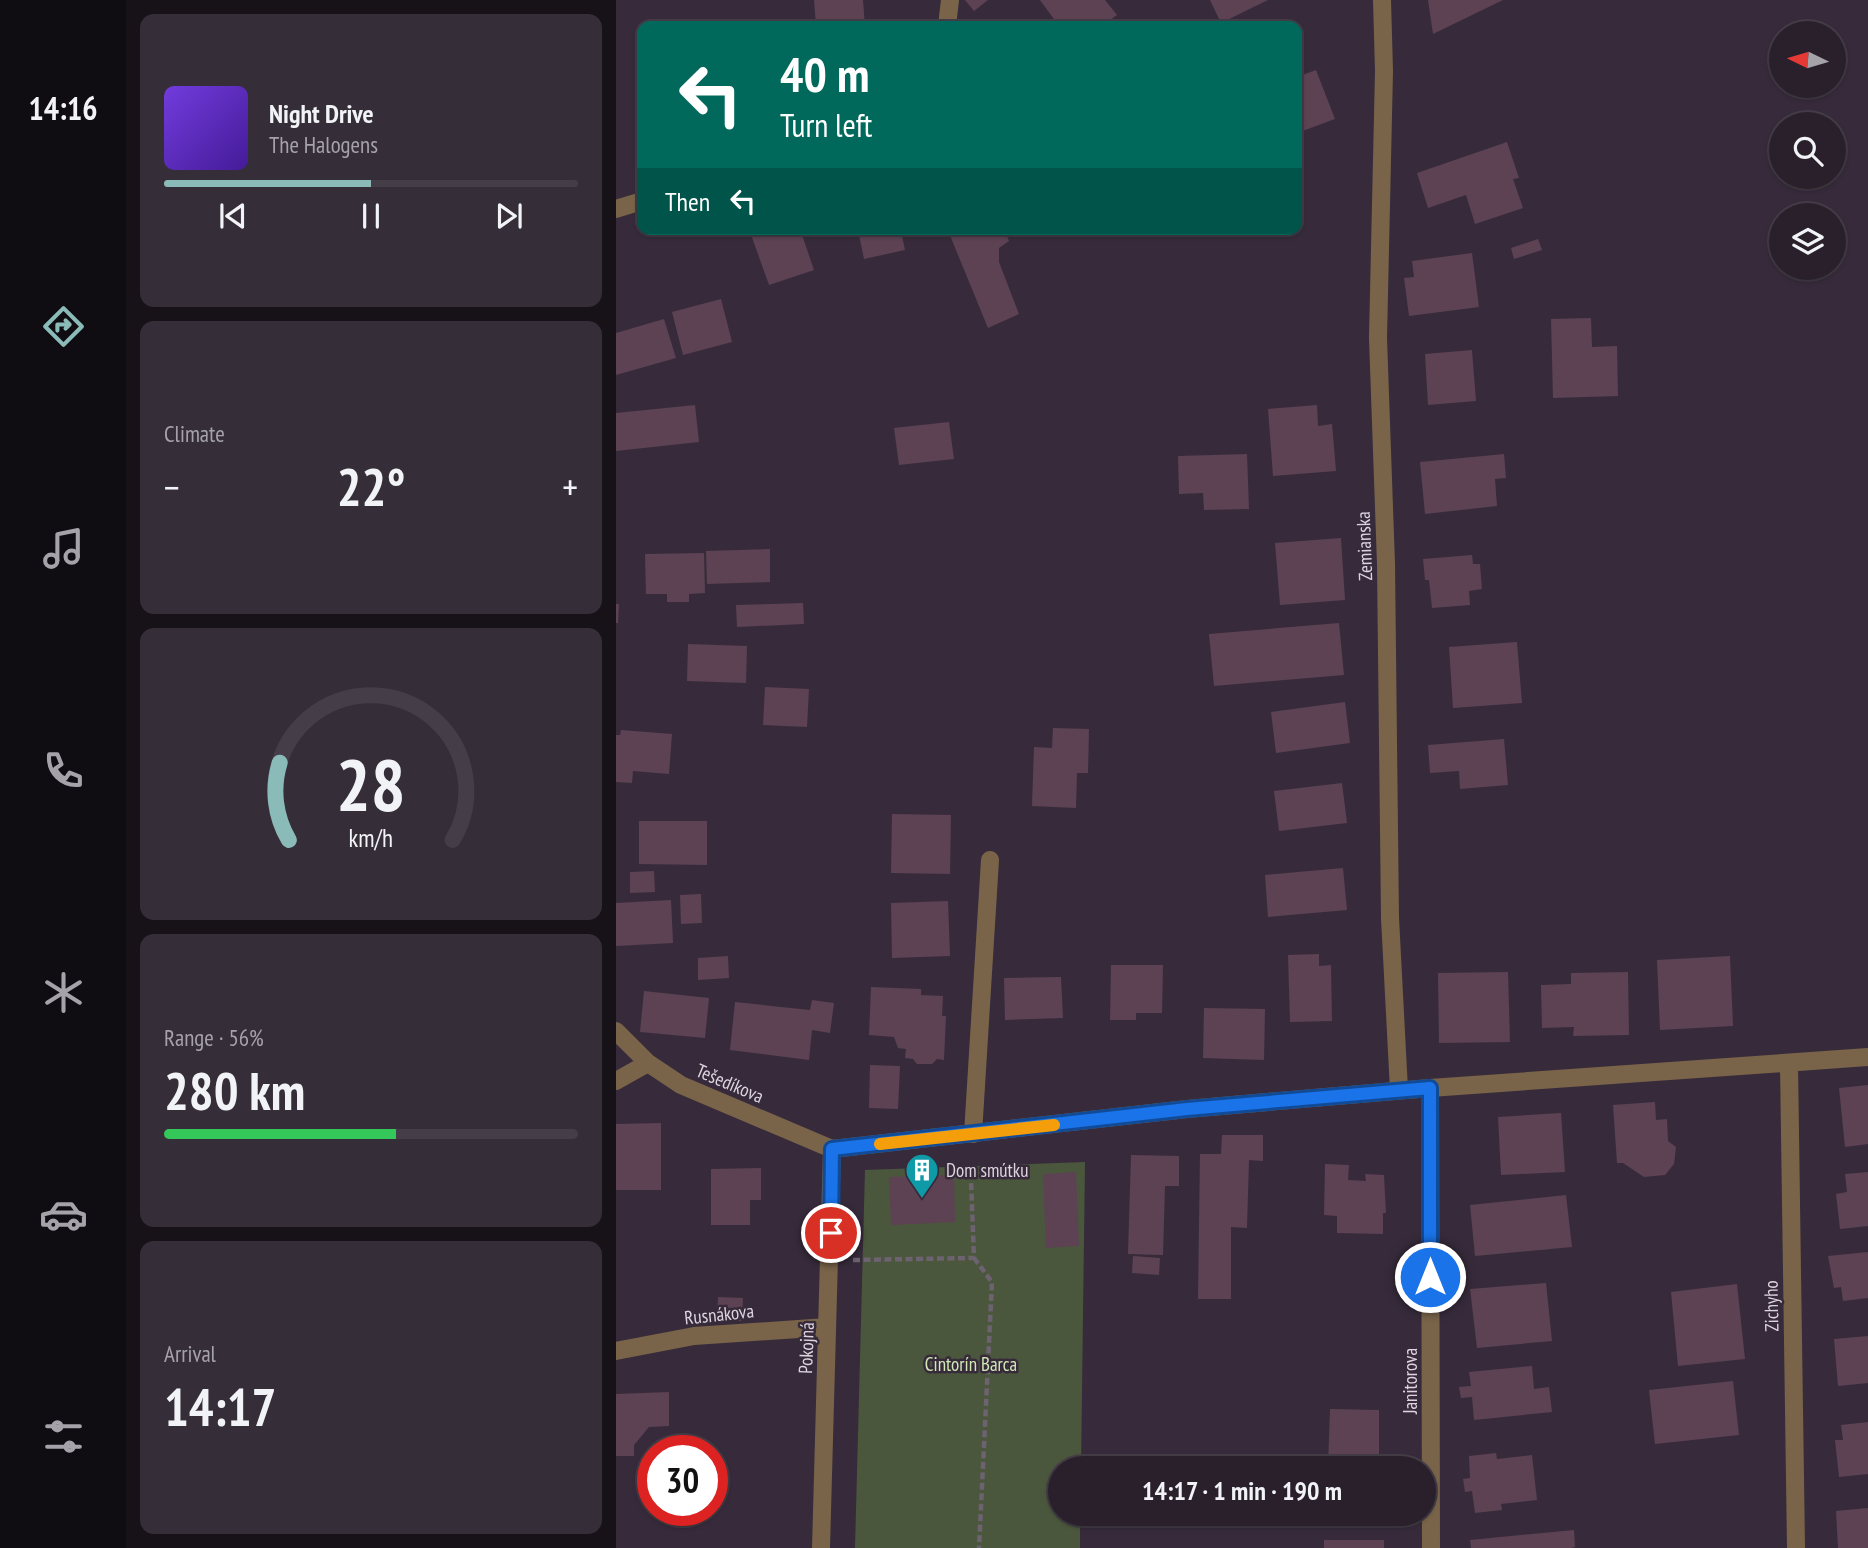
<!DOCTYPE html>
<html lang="en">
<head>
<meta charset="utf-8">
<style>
  body { margin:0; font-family:"PT Sans Narrow",sans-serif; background:#352d38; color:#f1f3f6; height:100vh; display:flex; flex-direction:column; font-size:26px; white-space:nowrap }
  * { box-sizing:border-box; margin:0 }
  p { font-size:23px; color:#a5a3a9 }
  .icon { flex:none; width:38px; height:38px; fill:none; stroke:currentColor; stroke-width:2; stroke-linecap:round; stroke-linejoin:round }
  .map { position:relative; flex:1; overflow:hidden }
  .sheet { display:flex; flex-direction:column; gap:14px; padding:14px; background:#171218; width:490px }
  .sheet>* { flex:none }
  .hud { position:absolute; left:21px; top:21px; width:665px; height:214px; border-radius:14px; box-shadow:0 2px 5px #0004,0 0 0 2px #453e48; background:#00695c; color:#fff; overflow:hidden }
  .needle { width:46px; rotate:275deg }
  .fabs { position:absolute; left:1153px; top:21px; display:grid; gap:14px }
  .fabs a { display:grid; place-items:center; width:77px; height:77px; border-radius:50%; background:#29202c; box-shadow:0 2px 5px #0004,0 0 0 2px #453e48; font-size:35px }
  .speed { position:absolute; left:21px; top:1435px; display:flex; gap:14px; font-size:35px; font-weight:700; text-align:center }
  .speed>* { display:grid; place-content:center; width:91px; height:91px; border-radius:50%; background:#29202c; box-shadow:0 2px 5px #0004,0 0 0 2px #453e48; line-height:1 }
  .speed .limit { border:10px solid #d22; background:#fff; color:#111 }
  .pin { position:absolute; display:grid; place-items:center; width:60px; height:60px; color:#fff; margin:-30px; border:4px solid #fff; border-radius:50%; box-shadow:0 2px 7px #0007 }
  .me { position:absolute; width:77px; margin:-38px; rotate:0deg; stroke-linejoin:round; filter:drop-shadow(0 0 5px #0008) }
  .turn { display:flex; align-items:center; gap:24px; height:147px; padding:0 28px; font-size:32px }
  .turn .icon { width:91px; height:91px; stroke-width:2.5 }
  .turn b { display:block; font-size:49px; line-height:60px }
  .then { display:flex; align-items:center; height:66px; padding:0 28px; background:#0003; gap:14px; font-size:26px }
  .big { font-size:52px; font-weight:600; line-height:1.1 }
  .sheet .widget { flex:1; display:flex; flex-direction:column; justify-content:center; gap:10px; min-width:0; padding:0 24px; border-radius:14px; background:#352d38 }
  .sheet .dial { align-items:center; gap:0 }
  .dial svg { height:182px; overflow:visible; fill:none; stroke:#453e48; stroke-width:7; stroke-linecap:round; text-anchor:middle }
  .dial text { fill:#f1f3f6; stroke:none }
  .song { display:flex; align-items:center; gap:21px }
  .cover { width:84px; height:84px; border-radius:10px; background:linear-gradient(135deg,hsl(260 70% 55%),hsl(260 70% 35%)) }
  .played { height:7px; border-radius:4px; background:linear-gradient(90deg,#8bbbb9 50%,#453e48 50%) }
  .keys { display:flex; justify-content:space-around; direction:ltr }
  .heat { display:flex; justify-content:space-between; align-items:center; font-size:38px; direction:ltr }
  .charge { height:10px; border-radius:5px; background:linear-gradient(90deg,#34c759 56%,#453e48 0) }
  .trip { position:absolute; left:432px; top:1456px; width:388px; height:70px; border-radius:35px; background:#29202c; box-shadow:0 2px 5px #0004,0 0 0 2px #453e48; font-weight:600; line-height:70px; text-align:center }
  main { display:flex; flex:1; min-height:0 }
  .menu { display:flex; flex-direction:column; width:126px; justify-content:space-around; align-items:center; background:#100d12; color:#a5a3a9 }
  .menu .icon { width:49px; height:49px }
  .menu .active { color:#8bbbb9 }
  .menu b { font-size:32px; color:#f1f3f6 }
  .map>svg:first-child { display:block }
  .green { fill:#4b573d }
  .building { fill:#5c4253 }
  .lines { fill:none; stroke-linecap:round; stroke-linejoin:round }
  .path { stroke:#6c6270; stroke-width:4.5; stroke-dasharray:7 3.5; stroke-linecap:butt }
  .minor { stroke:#79644a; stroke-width:18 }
  .route-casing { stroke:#114b97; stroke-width:18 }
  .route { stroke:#1a73e8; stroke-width:12 }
  .slow { stroke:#f59e0b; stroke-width:12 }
  .labels { text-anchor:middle; stroke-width:5; stroke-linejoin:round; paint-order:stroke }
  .street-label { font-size:19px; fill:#dcd4de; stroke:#372b3b }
  .poi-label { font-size:19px; fill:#dcd4de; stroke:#372b3b; text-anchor:start }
  .park-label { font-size:19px; fill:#d0e9b5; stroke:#372b3b }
</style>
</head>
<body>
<main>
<nav class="menu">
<b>14:16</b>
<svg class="icon active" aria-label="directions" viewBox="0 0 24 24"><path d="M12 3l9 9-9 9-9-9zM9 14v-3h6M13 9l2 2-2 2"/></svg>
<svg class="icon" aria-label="music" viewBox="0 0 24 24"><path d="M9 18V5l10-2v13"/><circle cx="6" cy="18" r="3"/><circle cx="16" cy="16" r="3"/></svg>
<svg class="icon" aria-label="phone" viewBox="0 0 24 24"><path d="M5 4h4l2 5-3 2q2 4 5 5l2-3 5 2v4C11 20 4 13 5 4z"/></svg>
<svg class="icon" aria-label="climate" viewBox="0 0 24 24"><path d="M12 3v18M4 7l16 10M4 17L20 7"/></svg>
<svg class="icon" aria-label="car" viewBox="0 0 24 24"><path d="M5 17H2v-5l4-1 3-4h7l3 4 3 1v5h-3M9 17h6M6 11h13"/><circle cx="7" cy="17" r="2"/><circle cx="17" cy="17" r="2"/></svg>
<svg class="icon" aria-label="filters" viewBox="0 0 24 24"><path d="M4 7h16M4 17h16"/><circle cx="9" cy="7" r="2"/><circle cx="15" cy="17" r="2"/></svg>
</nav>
<section class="sheet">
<div class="widget">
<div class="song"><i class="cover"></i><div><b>Night Drive</b><p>The Halogens</p></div></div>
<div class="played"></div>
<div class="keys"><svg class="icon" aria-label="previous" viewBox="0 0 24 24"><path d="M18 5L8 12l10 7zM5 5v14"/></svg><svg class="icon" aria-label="pause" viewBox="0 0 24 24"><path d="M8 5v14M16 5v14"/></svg><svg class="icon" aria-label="next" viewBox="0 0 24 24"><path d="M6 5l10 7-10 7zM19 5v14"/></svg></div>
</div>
<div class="widget"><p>Climate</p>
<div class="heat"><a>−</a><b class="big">22°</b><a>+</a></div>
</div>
<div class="widget dial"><svg viewBox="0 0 100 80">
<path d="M14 69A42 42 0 1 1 86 69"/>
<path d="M14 69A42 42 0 0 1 10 35" stroke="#8bbbb9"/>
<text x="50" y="56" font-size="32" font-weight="700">28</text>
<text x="50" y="72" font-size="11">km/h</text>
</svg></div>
<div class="widget"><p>Range · 56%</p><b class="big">280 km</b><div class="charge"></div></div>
<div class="widget"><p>Arrival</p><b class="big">14:17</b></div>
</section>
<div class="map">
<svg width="1252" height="1548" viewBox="0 0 1252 1548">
  <rect width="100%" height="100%" fill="#372b3b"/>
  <path class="green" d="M469,1162L465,1468H444V1514H464V1548H239L249,1170Z"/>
  <path class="building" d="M198,0H247L249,26H200Z
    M349,0H372L358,11Z
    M424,0H489L501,15L486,26H443Z
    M594,0H652L605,23Z
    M812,0H887L817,34Z
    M700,70L719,119L681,133V77Z
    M891,142L903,178L897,179L907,208L859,224L850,195L812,208L801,173Z
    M133,229H184L198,270L153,285Z
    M269,229L270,235L285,231L289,250L248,259L242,230Z
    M339,229H388L393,241L383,248V262L403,314L372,328L333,233Z
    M922,239L926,250L898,259L895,248Z
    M856,253L863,307L793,316L788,278L798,277L796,261Z
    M105,299L116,342L67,355L56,312Z
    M975,318L976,347L1001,346L1002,396L937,398L935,319Z
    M48,319L60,358L0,375V333Z
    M856,350L860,401L812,405L809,354Z
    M79,405L83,442L0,451V413Z
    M701,405L702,426L716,424L720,471L657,476L652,409Z
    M333,422L338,459L283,465L278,428Z
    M631,454L633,509L588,510L587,493L563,494L562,456Z
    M888,454L890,478L879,479L881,506L809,514L804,462Z
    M725,538L729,600L664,605L659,543Z
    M154,549V582L91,584L90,551Z
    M88,553L89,593L73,594V602H51V594H30L29,554Z
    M856,555L857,564H864L866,589L853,591L854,605L816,608L813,580H809L807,559Z
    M187,603L188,624L121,627L120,605Z
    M0,604H3L2,623H0Z
    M723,623L728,675L598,686L593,634Z
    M901,642L906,703L837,708L833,647Z
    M72,644L131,646L130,683L71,681Z
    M149,687L193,689L191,727L147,725Z
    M729,702L734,743L660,753L655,712Z
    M437,728L473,729L472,773H461L460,808L416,806L418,747L436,748Z
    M5,730L56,734L53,774L17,771L16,783L0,782V735H4Z
    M888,739L892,785L844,789L843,771L814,773L812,745Z
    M726,783L731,823L663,831L658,791Z
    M276,814L335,815L334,874L275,873Z
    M23,821H91V865L23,864Z
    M727,868L731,910L652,917L649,875Z
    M38,871L39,892L14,893V872Z
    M85,894L86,923L65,924L64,895Z
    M55,900L57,943L0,946V903Z
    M332,901L334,956L276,958L275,903Z
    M703,954V966L715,965L716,1021L674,1022L672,955Z
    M112,956L113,978L82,980V958Z
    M1114,956L1117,1026L1044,1030L1041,960Z
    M495,965H547L546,1013H520V1020H494Z
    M892,972L894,1042L823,1043L822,973Z
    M1012,972L1013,1035L957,1036L958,1027L926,1028L925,985L955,984V973Z
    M445,977L447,1018L389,1020L388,978Z
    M255,987L305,989V995L327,996L326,1016H330L328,1060L321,1059L316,1064H301L297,1059L289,1058L290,1049L282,1048L278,1037L253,1035Z
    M28,991L93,998L89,1038L24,1032Z
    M196,1000L218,1003L214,1033L196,1030L193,1060L114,1050L119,1002L194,1010Z
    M588,1008L649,1009L648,1060L587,1058Z
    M254,1065L284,1066L282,1109L253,1108Z
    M1252,1085V1144L1229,1147L1223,1088Z
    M1039,1102L1040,1120L1051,1119L1052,1141L1060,1147L1058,1164L1049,1175L1028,1177L1007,1163H1001L997,1105Z
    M945,1113L949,1172L885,1175L882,1117Z
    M45,1123V1190H0V1124Z
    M606,1135H647V1161L633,1160L631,1228L615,1227V1299H582L584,1154H605Z
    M515,1155L563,1156V1186H549L547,1255L512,1254Z
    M709,1164L733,1165L732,1180L750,1181L749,1174L768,1175L770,1213H767V1234L721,1233V1216L708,1215Z
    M145,1168V1200H134V1225H95V1169Z
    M460,1172L463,1246L430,1248L427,1174Z
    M1252,1172V1226L1224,1229L1220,1194L1231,1192L1229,1174Z
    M338,1175L339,1222L275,1225L273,1177Z
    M950,1195L956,1247L859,1256L854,1205Z
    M1252,1252V1298L1227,1301L1225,1287L1218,1288L1212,1256Z
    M517,1256L544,1258L543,1275L516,1273Z
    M930,1283L936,1341L861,1348L854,1289Z
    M1121,1284L1129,1359L1062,1366L1055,1292Z
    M102,1297L127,1298L126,1321L101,1320Z
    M1252,1336V1383L1222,1386L1218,1339Z
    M916,1366L918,1389L933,1387L936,1412L858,1420L856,1397L845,1398L843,1387L855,1386L853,1372Z
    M1117,1381L1123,1435L1039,1444L1033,1390Z
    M53,1392V1426L33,1427L18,1445V1456H0V1394Z
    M714,1409L763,1410V1468H712Z
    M1252,1422V1474L1223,1477L1219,1440H1227L1225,1425Z
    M880,1453L881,1459L916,1455L921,1500L885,1504L886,1510L859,1513L856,1491L849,1492L847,1479L854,1478L853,1456Z
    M1252,1508V1548H1222L1220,1511Z
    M958,1530L959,1547L955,1548H855L854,1540Z
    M708,1540H768V1548H708Z"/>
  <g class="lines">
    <path class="path" d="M358,1258L376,1282L363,1548
      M237,1260L358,1258L355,1180"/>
    <path class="minor" d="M766,0L768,71L762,338L770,564L774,918L783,1090
      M331,26L334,0
      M0,209L26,201
      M0,1031L32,1063
      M1173,1064L1180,1548
      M0,1081L32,1063L65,1085L216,1149L571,1109L814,1088L1252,1057
      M814,1088L815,1548
      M357,1134L374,860
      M0,1351L78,1336L211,1327
      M205,1548L216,1149"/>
  </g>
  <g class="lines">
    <defs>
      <path id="route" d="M215,1233L216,1149L571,1109L814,1088V1277"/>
    </defs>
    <use href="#route" class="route-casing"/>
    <use href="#route" class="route"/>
    <path class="slow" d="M264,1144L438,1125"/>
  </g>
  <defs>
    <symbol id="building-pin" viewBox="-11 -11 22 30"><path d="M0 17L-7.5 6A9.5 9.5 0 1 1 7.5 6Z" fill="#0f9aa8" stroke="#372b3b"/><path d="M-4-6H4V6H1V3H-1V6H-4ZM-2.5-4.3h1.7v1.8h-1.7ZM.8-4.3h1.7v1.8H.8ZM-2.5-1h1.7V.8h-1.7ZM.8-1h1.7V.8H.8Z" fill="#fff"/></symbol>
  </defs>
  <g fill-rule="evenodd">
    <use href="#building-pin" x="287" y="1151" width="38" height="52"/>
  </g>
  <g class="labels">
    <g class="street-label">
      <text transform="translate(748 546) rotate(-92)" y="7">Zemianska</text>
      <text transform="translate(114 1083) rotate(23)" y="7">Tešedíkova</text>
      <text transform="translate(1155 1306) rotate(-91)" y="7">Zichyho</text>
      <text transform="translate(103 1314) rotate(-6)" y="7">Rusnákova</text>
      <text transform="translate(190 1348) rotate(-88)" y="7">Pokojná</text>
      <text transform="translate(794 1381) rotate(-90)" y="7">Janitorova</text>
    </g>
    <g class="poi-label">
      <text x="330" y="1177">Dom smútku</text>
    </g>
    <g class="park-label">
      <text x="355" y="1371">Cintorín Barca</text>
    </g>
  </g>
</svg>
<div class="fabs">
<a><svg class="needle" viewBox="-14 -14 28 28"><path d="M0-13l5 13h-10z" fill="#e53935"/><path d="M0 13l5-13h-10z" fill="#a5a3a9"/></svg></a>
<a><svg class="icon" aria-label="search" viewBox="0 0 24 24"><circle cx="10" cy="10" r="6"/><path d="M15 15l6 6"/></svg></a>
<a><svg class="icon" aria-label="layers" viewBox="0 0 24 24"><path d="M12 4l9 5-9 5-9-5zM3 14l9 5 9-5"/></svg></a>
</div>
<div class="speed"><div class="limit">30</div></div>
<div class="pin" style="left:215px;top:1233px;background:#d93025"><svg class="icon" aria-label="arrive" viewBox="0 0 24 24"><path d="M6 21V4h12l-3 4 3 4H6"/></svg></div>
<svg class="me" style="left:814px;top:1277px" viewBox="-20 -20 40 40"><circle r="17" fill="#1a73e8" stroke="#fff" stroke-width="3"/><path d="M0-11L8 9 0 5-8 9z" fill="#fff"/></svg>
<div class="trip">14:17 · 1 min · 190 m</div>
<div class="hud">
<div class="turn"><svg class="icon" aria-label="left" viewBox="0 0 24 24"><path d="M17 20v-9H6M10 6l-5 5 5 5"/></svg><div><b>40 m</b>Turn left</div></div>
<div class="then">Then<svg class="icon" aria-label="left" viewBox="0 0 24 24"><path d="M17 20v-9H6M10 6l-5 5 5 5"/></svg></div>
</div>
</div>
</main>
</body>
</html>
